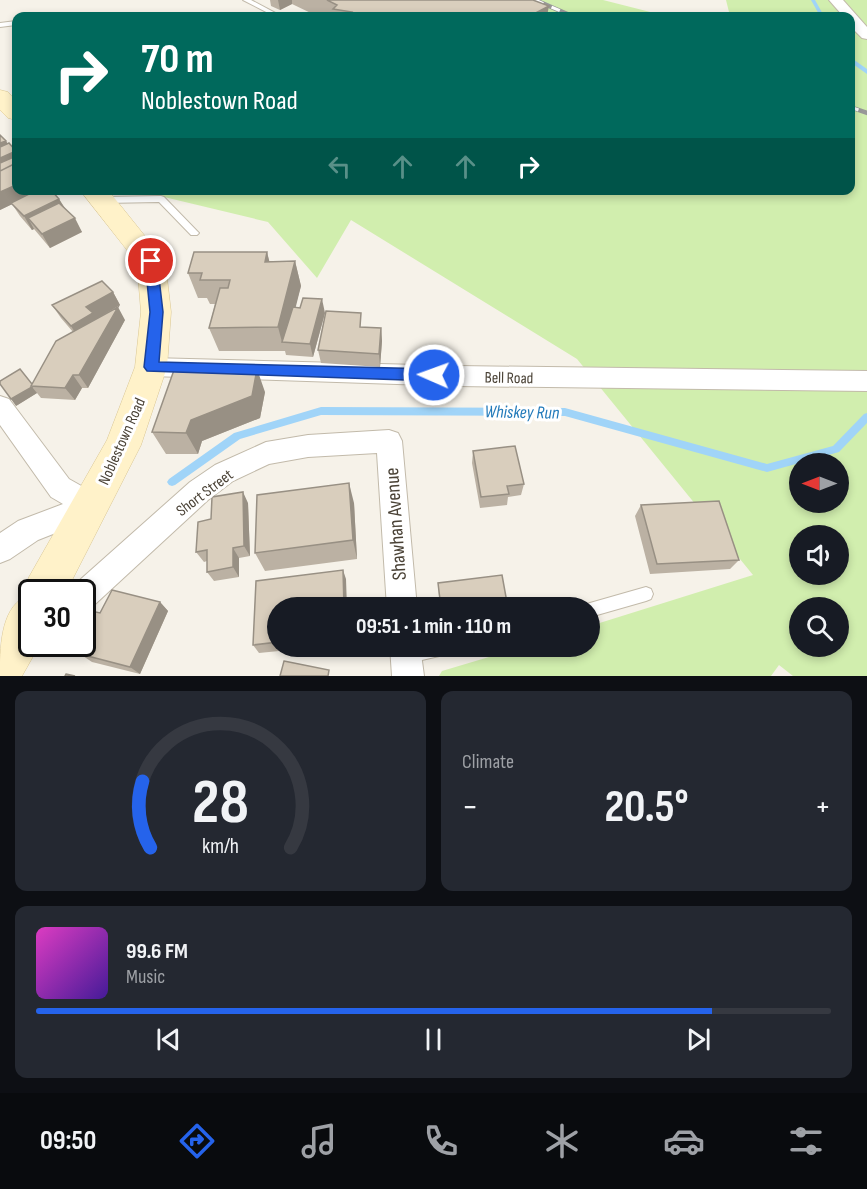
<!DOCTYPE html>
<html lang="en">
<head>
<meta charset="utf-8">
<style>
  body { margin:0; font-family:"Sofia Sans Condensed",sans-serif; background:#242831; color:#f1f3f6; height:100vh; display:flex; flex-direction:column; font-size:22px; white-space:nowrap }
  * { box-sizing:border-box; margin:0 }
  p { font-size:20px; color:#9ea1a6 }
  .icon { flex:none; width:33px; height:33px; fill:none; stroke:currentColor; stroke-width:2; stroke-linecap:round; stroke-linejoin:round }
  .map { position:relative; height:676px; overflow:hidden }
  .sheet { display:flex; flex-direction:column; gap:15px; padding:15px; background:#0d0f14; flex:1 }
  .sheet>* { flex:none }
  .hud { position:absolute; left:12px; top:12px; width:843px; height:183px; border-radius:12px; box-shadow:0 3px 9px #0003; background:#00695c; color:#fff; overflow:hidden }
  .needle { width:39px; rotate:270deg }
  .buttons { position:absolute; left:789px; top:453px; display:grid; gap:12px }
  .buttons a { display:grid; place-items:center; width:60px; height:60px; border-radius:50%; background:#171b24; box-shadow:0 3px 9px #0003; font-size:30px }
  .speed { position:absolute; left:18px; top:579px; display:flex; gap:12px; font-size:30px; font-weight:700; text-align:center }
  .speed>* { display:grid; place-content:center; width:78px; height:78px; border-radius:50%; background:#171b24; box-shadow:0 3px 9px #0003; line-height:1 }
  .speed .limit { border:3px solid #111; border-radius:9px; background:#fff; color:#111 }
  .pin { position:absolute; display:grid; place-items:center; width:51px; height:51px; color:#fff; margin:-26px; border:3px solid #fff; border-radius:50%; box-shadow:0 2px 6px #0007 }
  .me { position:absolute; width:66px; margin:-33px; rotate:272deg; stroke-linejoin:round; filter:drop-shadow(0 0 4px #0008) }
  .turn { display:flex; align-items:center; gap:21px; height:126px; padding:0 30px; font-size:27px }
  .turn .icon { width:78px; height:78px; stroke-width:2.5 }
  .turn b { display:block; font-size:42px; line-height:51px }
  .lanes { display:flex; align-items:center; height:57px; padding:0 30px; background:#0003; justify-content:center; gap:30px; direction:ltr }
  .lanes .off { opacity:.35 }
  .big { font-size:45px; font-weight:700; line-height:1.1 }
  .sheet .widget { flex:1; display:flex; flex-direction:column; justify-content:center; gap:9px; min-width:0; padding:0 21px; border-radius:12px; background:#242831 }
  .sheet .dial { align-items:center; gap:0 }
  .dial svg { height:156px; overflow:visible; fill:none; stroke:#363941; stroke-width:7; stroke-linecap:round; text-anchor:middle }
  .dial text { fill:#f1f3f6; stroke:none }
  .song { display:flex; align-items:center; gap:18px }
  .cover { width:72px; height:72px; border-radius:9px; background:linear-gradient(135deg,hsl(310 70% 55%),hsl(260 70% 35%)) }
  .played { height:6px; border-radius:3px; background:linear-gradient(90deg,#2563eb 85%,#363941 85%) }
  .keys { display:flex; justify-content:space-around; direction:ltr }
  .heat { display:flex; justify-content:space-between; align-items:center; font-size:33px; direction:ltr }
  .sheet .tiles { flex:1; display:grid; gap:15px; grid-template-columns:1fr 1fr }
  .widget:last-child { grid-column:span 2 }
  .trip { position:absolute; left:267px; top:597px; width:333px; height:60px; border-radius:30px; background:#171b24; box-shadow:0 3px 9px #0003; font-weight:700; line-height:60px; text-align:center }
  .tabs { display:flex; height:96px; justify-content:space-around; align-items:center; background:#090b0e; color:#9ea1a6 }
  .tabs .icon { width:42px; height:42px }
  .tabs .selected { color:#2563eb }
  .tabs b { font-size:27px; color:#f1f3f6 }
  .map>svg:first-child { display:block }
  .green { fill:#d1eeae; fill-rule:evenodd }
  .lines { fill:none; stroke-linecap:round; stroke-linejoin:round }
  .stream { fill:#a0d4f8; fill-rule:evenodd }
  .lane-casing { stroke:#c2baaa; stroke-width:2 }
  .street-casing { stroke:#c2baaa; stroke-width:2 }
  .secondary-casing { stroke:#dac794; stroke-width:1 }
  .lane { fill:#fff; fill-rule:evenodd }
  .street { fill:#fff; fill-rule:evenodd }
  .secondary { fill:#fff2c9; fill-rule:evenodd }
  .rail-casing { stroke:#989898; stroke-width:4.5 }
  .rail { stroke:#fff; stroke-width:3; stroke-dasharray:9; stroke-linecap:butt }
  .wall { fill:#bbb1a3 }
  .shaded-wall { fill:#989084 }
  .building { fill:#d9cebd; stroke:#989084; stroke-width:1.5 }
  .route { fill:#2563eb; stroke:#184099; stroke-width:1.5 }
  .labels { text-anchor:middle; stroke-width:6; stroke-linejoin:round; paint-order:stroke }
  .street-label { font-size:16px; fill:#4a4236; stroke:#fff }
  .water-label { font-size:18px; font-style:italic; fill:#227aba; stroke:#fff }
  .near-street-label { font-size:20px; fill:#4a4236; stroke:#fff }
</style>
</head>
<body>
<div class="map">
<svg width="867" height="676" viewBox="0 0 867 676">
  <rect width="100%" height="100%" fill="#f6f2e9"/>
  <path class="green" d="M528,0H603L666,16H550Z
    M726,0H867V676H793L779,665L771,676H439L442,671L523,647L590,646V626L753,575L577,359L351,220L317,278L268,222L139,191L612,190L631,194L638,190H850V16H730ZM800,464H838V502H800ZM800,536H838V574H800ZM800,608H838V646H800Z"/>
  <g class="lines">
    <path class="stream" d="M811,0H815L824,16H820Z
      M850,57L867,69V74L850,62Z
      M321,407L565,408L767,464L833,446L864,414L867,413V423L839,452L767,472L565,416L321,415L240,439L175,485L172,486L169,485L167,482L169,479L234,433Z"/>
    <defs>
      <path id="lane" d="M243,0H251L281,16H274Z
        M16,21V25L0,27V23Z
        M161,196L164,197L197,231L199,233L197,235H191L159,202L104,203L100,200L104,197Z
        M646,587L651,589L653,594L651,599L646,601L590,617V608H584L585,605L590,603Z
        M419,646H459L457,651L452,653L409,663L404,661L402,656L404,651Z"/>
      <path id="street" d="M829,0H843L867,27V39L862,38L850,26V16H843Z
        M151,358L457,366L867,371V391L457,386L151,376L143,374L139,367L143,360Z
        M0,396L9,399L69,479L101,497L105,506L101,515L38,540L10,559L0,563V533L18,521L63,504L51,497L0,425Z
        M389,430L398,433L402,441L417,608H387L377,453L308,457L269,464L233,481L208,500L92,607L82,612V592H69L72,587L190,482L215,465L266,442L308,435Z
        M390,646H420L424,676H392Z"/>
      <path id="secondary" d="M0,90L8,92L16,101V120L8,118L0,110Z
        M80,190H108L165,261L171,312L167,367L141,445L66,592H32V644H40L22,676H0C0,650 0,609 25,597L23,592L29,577L107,440L135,367L141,312L137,263Z"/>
    </defs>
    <use href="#lane" class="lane-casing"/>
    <use href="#street" class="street-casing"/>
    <use href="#secondary" class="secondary-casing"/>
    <use href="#lane" class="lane"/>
    <use href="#street" class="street"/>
    <use href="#secondary" class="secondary"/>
    <defs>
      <path id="rail" d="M535,0L572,16
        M850,107L867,113"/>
    </defs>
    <use href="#rail" class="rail-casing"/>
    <use href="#rail" class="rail"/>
  </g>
  <path class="wall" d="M270,0H533L547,16H317L292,4L280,10L271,6Z
    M0,135L8,144L16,190L59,199L65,208L82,232L50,248L34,229L32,230L20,216L12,204L0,210Z
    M267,252L269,261H295L301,286L295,307L325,313L313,357L286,355L285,351H219L209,328L215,304H210L207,298H198L188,273Z
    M113,292L120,305L96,319L125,320L88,388H82L75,400L41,398L37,393L16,406L32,384L73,332L61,318L52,305Z
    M363,327L381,328L382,341L380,367L321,363L318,350Z
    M265,392L260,418L202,441L198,454H166L152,432Z
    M473,451L524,484L521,495L508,497L507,505L480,508L472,463Z
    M248,503L250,556L239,558V577L214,581L207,572V561L204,562L196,552L211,519Z
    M354,503L357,559L265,571L255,553Z
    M641,505L739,560L730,569L650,574L635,516Z
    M346,579L278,608V646H289V650L259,653L253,645L256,581Z
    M438,583L508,608H440Z
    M160,602L168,611L140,674L92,662L80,654L89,636L82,631V618L100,613Z"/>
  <path class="shaded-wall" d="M278,0H292V4L280,10Z
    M549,6L547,16H530Z
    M6,141L10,148L0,152V143Z
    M16,151V160L0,167V158Z
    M16,185V190H42L0,210V192Z
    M59,199L67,212L28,218L34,229L32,230L24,216Z
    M75,218L82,232L50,248L42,234Z
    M267,252L273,276L265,262Z
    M295,261L301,286L287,342H282L278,327Z
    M113,292L120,305L96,319L79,339L71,326L86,307Z
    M322,299L325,313L313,357L310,344Z
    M118,307L125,320L88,388L79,375Z
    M381,328L382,341L380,367L379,354Z
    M257,369L265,392L260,418L202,441L198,454L186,433L191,420Z
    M73,375L82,388L75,400L65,388Z
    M32,387L37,393L16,406L11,399Z
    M349,483L354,503L357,559L353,540Z
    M243,492L248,503L250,556L244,546Z
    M233,548L239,558V577L233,567Z
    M343,570L346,579L347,608H344Z
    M160,602L168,611L140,674L130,667Z"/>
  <path class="building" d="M327,0H533L549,6L530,16H349L352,12L333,9L337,5Z
    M0,135L6,141L0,143Z
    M9,143L16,151L0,158V147Z
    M16,156V163L0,171V163Z
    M16,163V185L0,192V171Z
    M37,190H51L59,199L24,216L11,203Z
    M59,203L75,218L42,234L28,218Z
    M194,252H267L265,262L295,261L278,327L209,328L220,288H228L230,280H200L202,273H188Z
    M102,281L113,292L86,307L93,313L71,326L52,305Z
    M303,298L322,299L310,344L282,342L293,307L300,308Z
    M118,307L79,375H73L65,388L31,386L56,341Z
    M326,311L361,313L360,327L381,328L379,354L318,350Z
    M20,369L32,384L31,386L32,387L11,399L0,384V381Z
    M257,369L252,396L191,420L186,433L152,432L174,370Z
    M515,446L524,484L507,486L509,494L481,497L473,451Z
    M349,483L353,540L255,553L257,495Z
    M243,492L244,546L233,548V567L207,572V550L196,552L198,522L211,519L212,497Z
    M719,501L739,560L657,564L641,505Z
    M343,570L344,608H278V642L253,645L256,581Z
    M502,575L508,608H441L438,583Z
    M112,590L160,602L130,667L80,654L92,631L82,629V618L87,610L100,613Z
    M284,661L329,670L328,676H280Z
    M66,674L75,676H65Z"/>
  <path class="route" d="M151,257L157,261L163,312L159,362L434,369L439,371L441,375L439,379L434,381L147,371L144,367L150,312L145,261Z"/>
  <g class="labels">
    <g class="street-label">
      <text transform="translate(509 377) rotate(1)" y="6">Bell Road</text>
      <text transform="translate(121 441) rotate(-66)" y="6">Noblestown Road</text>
      <text transform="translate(204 492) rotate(-37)" y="6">Short Street</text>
    </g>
    <g class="water-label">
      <text transform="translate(522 412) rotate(1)" y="6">Whiskey Run</text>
    </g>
    <g class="near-street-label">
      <text transform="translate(395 524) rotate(-94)" y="7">Shawhan Avenue</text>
    </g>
  </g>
</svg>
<div class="buttons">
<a><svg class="needle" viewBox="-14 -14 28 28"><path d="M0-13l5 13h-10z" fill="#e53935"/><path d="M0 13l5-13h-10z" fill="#9ea1a6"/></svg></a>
<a><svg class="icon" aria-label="sound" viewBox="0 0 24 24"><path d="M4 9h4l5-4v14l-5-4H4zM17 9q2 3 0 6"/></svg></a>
<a><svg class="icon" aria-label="search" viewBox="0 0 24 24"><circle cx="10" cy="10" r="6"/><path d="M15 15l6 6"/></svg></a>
</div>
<div class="speed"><div class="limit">30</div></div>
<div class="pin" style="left:151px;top:261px;background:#d93025"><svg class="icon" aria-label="arrive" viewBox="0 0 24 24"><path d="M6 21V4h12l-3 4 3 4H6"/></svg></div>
<svg class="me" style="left:434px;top:375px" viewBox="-20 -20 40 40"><circle r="17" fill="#2563eb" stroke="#fff" stroke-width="3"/><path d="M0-11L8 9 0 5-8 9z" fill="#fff"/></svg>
<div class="trip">09:51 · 1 min · 110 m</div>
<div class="hud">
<div class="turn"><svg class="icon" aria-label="right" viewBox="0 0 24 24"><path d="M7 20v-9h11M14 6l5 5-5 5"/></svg><div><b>70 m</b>Noblestown Road</div></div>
<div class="lanes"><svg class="icon off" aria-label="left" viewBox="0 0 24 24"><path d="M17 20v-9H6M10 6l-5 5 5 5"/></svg><svg class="icon off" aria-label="ahead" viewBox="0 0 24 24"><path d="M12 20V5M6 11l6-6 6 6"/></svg><svg class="icon off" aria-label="ahead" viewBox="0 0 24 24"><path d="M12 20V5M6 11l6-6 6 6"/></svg><svg class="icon" aria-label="right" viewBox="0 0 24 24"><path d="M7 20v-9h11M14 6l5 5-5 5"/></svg></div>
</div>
</div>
<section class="sheet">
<div class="tiles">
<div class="widget dial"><svg viewBox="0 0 100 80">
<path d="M14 69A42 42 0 1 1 86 69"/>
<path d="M14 69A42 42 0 0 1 10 35" stroke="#2563eb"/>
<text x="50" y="56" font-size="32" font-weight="700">28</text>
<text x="50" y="72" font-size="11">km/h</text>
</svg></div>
<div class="widget"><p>Climate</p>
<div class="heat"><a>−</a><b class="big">20.5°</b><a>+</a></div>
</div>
<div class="widget">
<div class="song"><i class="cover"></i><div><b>99.6 FM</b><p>Music</p></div></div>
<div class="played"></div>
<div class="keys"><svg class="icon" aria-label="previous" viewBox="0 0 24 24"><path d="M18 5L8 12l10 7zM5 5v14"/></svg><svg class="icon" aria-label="pause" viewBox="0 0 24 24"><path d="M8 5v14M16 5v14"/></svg><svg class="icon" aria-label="next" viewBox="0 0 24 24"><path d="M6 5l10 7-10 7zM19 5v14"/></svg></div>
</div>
</div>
</section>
<nav class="tabs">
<b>09:50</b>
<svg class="icon selected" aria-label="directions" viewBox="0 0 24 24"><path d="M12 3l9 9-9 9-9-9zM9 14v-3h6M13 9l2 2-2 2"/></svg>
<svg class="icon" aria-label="music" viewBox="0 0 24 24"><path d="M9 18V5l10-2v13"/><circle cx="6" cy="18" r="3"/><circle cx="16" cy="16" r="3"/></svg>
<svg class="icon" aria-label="phone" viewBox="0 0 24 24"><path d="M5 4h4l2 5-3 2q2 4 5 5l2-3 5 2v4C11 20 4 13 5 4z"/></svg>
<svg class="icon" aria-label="climate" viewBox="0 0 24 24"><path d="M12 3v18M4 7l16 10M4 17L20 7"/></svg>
<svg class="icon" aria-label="car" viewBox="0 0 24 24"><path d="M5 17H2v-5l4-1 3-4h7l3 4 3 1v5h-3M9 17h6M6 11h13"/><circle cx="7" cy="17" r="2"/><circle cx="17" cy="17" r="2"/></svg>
<svg class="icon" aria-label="filters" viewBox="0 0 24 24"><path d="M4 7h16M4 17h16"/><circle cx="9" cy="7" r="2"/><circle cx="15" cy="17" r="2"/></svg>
</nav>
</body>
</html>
